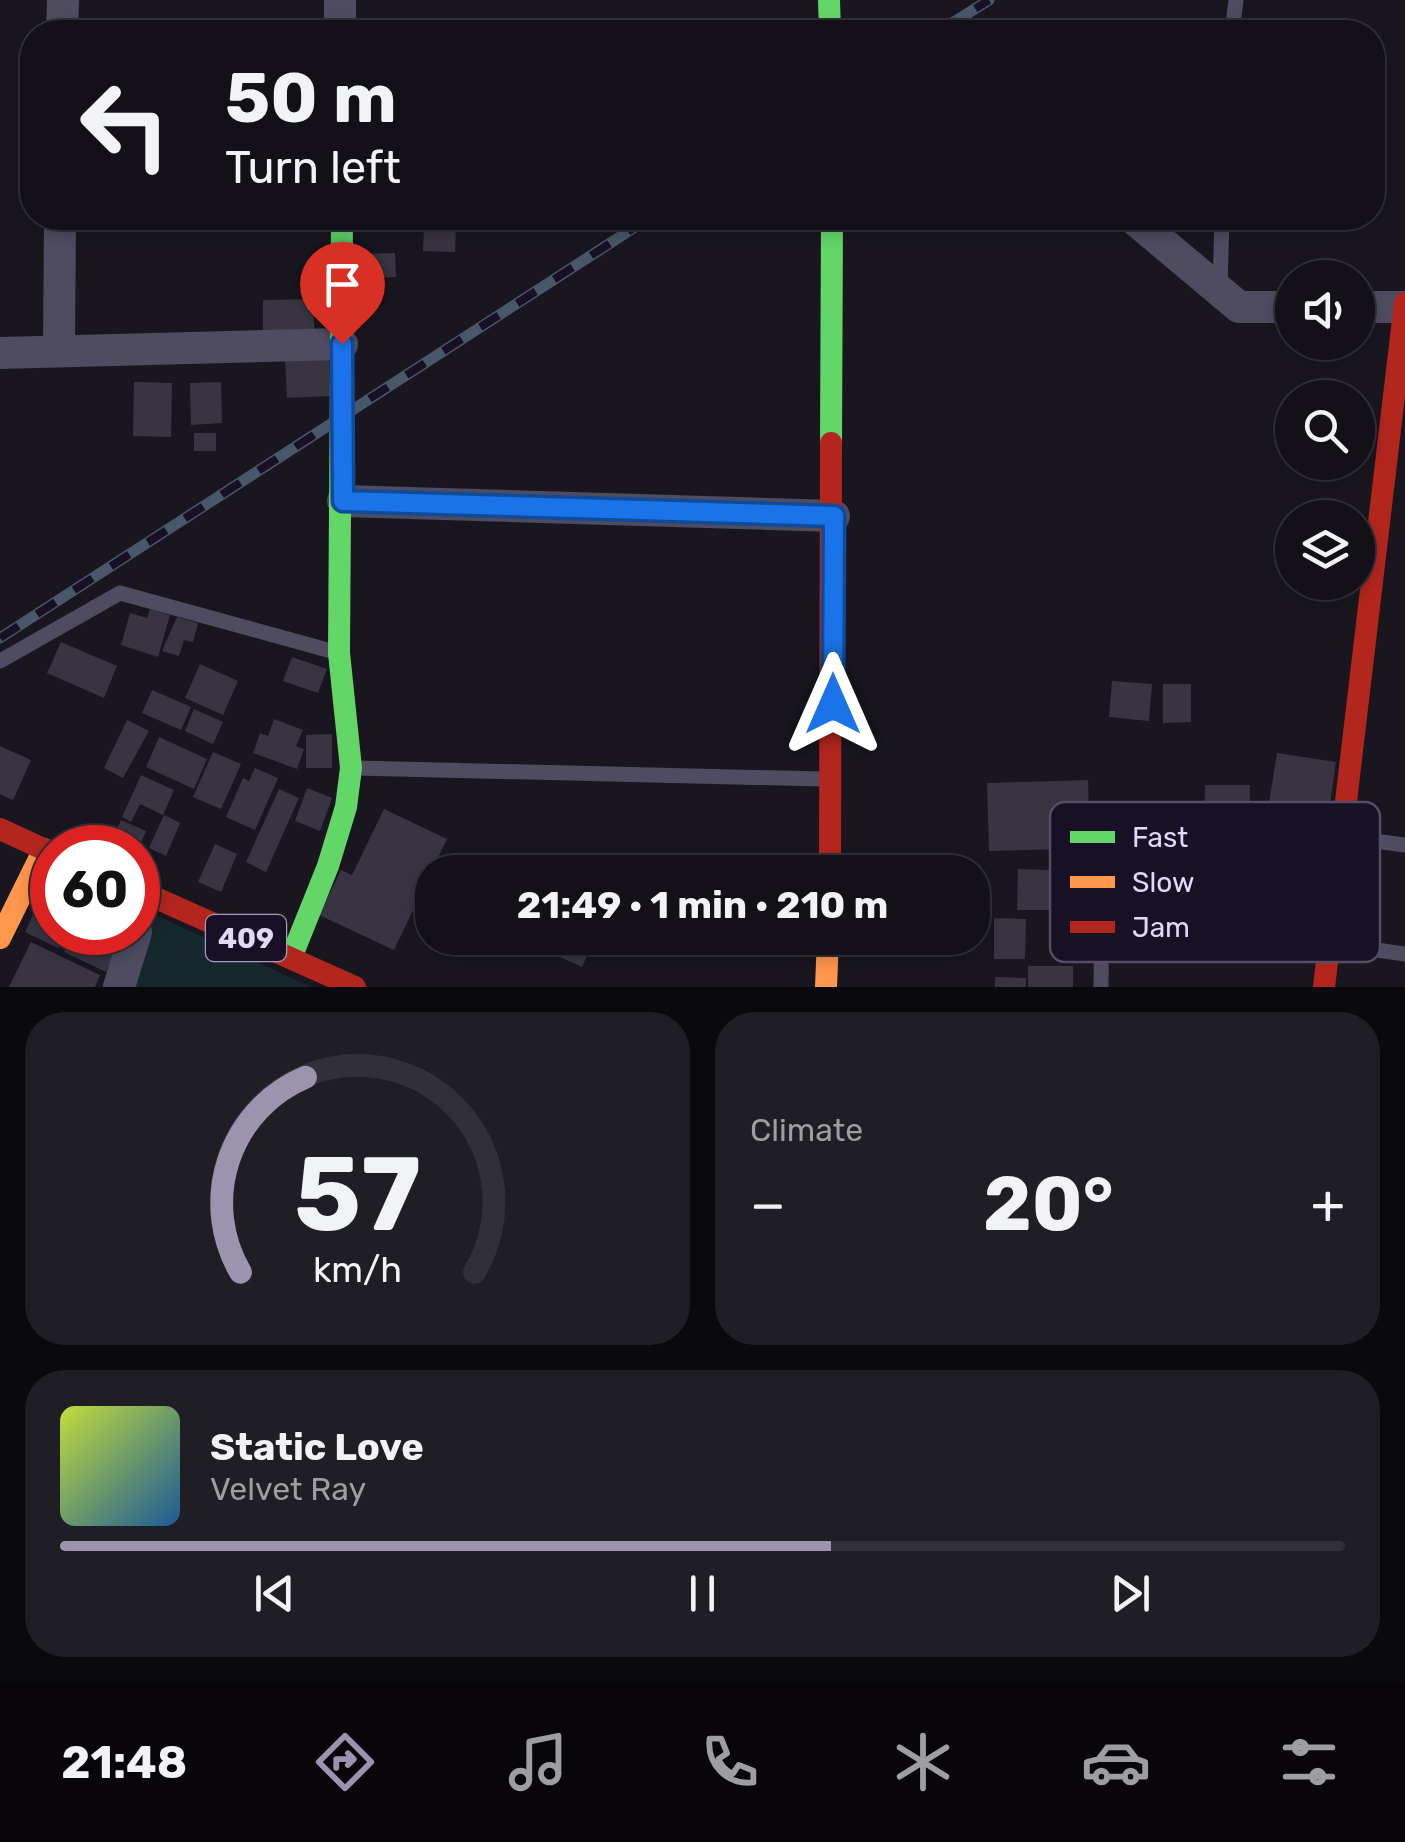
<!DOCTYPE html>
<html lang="en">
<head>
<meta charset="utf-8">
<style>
  body { margin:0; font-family:Rubik,sans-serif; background:#201e25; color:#f1f3f6; height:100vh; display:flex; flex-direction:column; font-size:38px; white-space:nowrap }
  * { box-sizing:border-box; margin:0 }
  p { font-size:32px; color:#9d9da2 }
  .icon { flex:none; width:55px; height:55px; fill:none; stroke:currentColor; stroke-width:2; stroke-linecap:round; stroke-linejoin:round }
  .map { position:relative; height:987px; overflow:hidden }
  .sheet { display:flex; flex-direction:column; gap:25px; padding:25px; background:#0a090d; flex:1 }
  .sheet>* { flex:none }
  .guide { position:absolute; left:20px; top:20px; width:1365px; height:210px; border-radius:40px; box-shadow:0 5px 15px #0003,0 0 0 2px #323037; background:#131018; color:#f1f3f6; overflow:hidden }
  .tools { position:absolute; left:1275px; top:260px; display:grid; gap:20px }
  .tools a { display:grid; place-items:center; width:100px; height:100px; border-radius:50%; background:#131018; box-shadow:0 5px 15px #0003,0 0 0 2px #323037; font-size:50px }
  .speed { position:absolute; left:30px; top:825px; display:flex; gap:20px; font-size:50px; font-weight:700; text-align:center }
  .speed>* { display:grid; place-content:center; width:130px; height:130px; border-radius:50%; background:#131018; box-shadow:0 5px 15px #0003,0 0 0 2px #323037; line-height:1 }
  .speed .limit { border:15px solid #d22; background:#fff; color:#111 }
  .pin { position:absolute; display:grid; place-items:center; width:85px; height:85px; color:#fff; margin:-102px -42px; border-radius:50% 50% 50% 0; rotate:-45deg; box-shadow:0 0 10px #0007 }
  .pin .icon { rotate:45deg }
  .me { position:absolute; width:110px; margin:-55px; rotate:0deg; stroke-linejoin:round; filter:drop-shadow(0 0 8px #0008) }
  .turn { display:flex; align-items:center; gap:35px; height:210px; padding:0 40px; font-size:45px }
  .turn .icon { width:130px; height:130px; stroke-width:2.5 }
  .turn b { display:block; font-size:70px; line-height:85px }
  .big { font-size:75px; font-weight:700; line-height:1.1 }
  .sheet .tile { flex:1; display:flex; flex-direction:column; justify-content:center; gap:15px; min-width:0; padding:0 35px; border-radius:40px; background:#201e25 }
  .sheet .dial { align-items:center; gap:0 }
  .dial svg { height:260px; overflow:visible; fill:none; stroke:#323037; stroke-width:7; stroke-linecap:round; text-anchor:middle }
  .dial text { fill:#f1f3f6; stroke:none }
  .song { display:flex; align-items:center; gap:30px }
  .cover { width:120px; height:120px; border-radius:15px; background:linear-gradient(135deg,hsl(70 70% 55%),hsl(210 70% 35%)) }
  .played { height:10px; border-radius:5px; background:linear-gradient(90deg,#9c94af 60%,#323037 60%) }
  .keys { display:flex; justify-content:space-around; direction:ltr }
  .heat { display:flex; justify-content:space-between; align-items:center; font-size:55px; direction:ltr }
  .sheet .tiles { flex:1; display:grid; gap:25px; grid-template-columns:1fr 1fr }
  .tile:last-child { grid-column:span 2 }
  .trip { position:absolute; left:415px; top:855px; width:575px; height:100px; border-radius:40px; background:#131018; box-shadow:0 5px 15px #0003,0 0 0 2px #323037; font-weight:700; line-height:100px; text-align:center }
  .dock { display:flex; height:160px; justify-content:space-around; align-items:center; background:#08060a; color:#9d9da2 }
  .dock .icon { width:70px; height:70px }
  .dock .on { color:#9c94af }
  .dock b { font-size:45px; color:#f1f3f6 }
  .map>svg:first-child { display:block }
  .green { fill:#15282d }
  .building { fill:#393442 }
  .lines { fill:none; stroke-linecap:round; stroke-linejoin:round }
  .lane { stroke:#4f4b61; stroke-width:15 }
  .street { stroke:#4f4b61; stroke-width:32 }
  .fast { stroke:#63d668; stroke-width:22 }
  .slow { stroke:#ff974d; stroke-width:22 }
  .jam { stroke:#b3261e; stroke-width:22 }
  .rail-casing { stroke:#49576a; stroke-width:11 }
  .rail { stroke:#181125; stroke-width:8; stroke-dasharray:22; stroke-linecap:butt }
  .route-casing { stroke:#114b97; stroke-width:25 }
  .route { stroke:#1a73e8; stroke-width:18 }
  .labels { text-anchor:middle; stroke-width:8; stroke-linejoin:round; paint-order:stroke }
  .shield { fill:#181125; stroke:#a59cbc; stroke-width:2.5 }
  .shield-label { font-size:28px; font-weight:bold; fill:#e2d8fc }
  .key { fill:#181125; stroke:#554d66; stroke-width:2.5 }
  .key-label { font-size:28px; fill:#e2d8fc }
</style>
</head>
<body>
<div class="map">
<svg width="1405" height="987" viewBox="0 0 1405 987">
  <rect width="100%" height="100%" fill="#191620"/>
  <path class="green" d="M155,915L311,987H133Z"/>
  <path class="building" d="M424,227L456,228L455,252L423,251Z
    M395,253L396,277L364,278L363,254Z
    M314,299V333L263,334V300Z
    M329,354L330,396L287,398L285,356Z
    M134,382L172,383L171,437L133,436Z
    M221,382L222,423L191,425L190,383Z
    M194,433H216V451H194Z
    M150,609L170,615L158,657L121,645L130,613L147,618Z
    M177,617L198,623L193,642L184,640L179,656L162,651Z
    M61,642L117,666L104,698L47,673Z
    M292,657L327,669L318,693L283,681Z
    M200,664L238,681L223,715L185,698Z
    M1112,681L1152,684L1149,721L1109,717Z
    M1163,684H1191V722L1163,723Z
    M152,690L191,707L181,730L142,713Z
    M194,709L223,722L213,744L185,731Z
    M274,719L303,730L296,746L304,749L297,769L253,753L260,733L268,736Z
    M127,720L149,731L123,778L104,768Z
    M332,734V768H306V735Z
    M159,737L207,759L194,789L146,767Z
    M0,746L31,760L13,800L0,794Z
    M213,752L241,764L221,809L193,797Z
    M1277,753L1336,762L1329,812L1269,803Z
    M255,768L278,778L255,830L226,817L243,778L249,781Z
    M141,775L174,790L163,815L140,804L131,822L122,817Z
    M1088,780L1090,848L989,851L987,783Z
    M1205,785H1250L1248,940H1204Z
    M307,788L332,798L320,831L295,821Z
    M279,789L299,798L266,872L246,862Z
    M384,809L447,839L394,950L319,915L341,870L352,875Z
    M164,815L180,823L166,856L149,848Z
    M121,820L146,831L139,848H109Z
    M215,844L237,854L221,892L198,882Z
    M1018,869L1052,870L1051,910H1017Z
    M52,875V932H66L58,948L25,932Z
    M994,918L1026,919L1025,959H994Z
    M74,932H118L110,949L116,952L106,972L64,952Z
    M558,938H595L582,967L551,953Z
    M31,942L100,975L95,987H9Z
    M1028,966H1073V987H1028Z
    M995,977L1026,978V987H995Z"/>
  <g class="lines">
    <path class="lane" d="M994,28L997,32
      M1232,32L1236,0
      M1220,287L1222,218
      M0,661L120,593L335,652
      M355,768L822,779
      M1345,837L1405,845
      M1335,944L1405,954
      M1252,954L1324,956
      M1101,987L1102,859"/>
    <path class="street" d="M340,0V32
      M62,32L63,0
      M1133,218L1239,307H1292
      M1358,307H1405
      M59,351L60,218
      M0,353L342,344
      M343,501L834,516
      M119,987L136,932"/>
    <path class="fast" d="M829,0L830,32
      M831,443L832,218
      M291,958L328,866L346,807L351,768L339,653L342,218"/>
    <path class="slow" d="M0,938L44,849
      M826,987L828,938"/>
    <path class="jam" d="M0,829L52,853
      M830,872L831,443
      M138,890L355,987
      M1324,987L1405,303"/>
    <defs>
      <path id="rail" d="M938,32L989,0
        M0,638L649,218"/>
    </defs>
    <use href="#rail" class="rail-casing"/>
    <use href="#rail" class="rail"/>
  </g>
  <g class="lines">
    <defs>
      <path id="route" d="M342,344L343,501L834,516L833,704"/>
    </defs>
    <use href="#route" class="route-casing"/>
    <use href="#route" class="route"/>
  </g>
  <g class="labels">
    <rect class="shield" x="206" y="915" width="80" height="46" rx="8"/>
    <g class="shield-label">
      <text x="246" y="948">409</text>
    </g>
  </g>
  <rect x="1050" y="802" width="330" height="160" rx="15" class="key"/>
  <rect x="1070" y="831" width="45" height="12" fill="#63d668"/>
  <rect x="1070" y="876" width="45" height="12" fill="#ff974d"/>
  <rect x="1070" y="921" width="45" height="12" fill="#b3261e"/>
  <g class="key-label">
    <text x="1132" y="847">Fast</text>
    <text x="1132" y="892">Slow</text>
    <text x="1132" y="937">Jam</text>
  </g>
</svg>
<div class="tools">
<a><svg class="icon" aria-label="sound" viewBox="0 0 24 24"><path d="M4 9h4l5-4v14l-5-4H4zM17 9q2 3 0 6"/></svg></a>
<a><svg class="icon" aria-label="search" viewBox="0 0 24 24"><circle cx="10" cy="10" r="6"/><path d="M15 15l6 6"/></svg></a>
<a><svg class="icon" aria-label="layers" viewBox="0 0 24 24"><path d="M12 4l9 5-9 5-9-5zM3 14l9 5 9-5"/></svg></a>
</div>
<div class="speed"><div class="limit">60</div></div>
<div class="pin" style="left:342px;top:344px;background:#d93025"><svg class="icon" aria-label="arrive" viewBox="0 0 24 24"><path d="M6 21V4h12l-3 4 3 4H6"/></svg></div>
<svg class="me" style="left:833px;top:704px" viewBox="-20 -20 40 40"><path d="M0-17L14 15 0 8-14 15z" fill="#1a73e8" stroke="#fff" stroke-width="4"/></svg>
<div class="trip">21:49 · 1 min · 210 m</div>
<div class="guide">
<div class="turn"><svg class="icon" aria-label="left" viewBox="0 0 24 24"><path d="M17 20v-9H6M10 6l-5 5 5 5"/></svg><div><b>50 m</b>Turn left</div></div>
</div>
</div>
<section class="sheet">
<div class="tiles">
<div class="tile dial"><svg viewBox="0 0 100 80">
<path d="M14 69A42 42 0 1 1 86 69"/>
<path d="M14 69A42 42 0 0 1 34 9" stroke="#9c94af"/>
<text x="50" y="56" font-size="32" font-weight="700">57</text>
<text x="50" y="72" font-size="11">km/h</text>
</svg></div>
<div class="tile"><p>Climate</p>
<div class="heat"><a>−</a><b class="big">20°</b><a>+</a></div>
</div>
<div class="tile">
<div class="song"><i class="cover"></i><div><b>Static Love</b><p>Velvet Ray</p></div></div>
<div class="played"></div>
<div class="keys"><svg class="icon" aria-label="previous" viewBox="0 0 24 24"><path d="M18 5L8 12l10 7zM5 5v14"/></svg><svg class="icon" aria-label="pause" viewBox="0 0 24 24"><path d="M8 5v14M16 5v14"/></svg><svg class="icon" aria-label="next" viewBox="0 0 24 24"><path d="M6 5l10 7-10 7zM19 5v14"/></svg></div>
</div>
</div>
</section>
<nav class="dock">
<b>21:48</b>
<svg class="icon on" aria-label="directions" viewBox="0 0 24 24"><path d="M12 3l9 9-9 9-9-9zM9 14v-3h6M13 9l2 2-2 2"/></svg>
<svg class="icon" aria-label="music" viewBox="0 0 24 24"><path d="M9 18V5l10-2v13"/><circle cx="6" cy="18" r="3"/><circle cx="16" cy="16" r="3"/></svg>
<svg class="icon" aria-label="phone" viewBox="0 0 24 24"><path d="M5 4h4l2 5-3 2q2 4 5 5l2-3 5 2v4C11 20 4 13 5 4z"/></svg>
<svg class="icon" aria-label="climate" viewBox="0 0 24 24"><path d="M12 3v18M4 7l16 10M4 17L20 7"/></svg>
<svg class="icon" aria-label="car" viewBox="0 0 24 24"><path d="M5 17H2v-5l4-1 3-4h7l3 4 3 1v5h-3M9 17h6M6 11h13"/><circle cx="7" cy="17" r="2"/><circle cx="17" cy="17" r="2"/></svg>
<svg class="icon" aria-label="filters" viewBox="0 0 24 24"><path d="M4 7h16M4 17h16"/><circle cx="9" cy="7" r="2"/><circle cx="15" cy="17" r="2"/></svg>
</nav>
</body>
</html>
